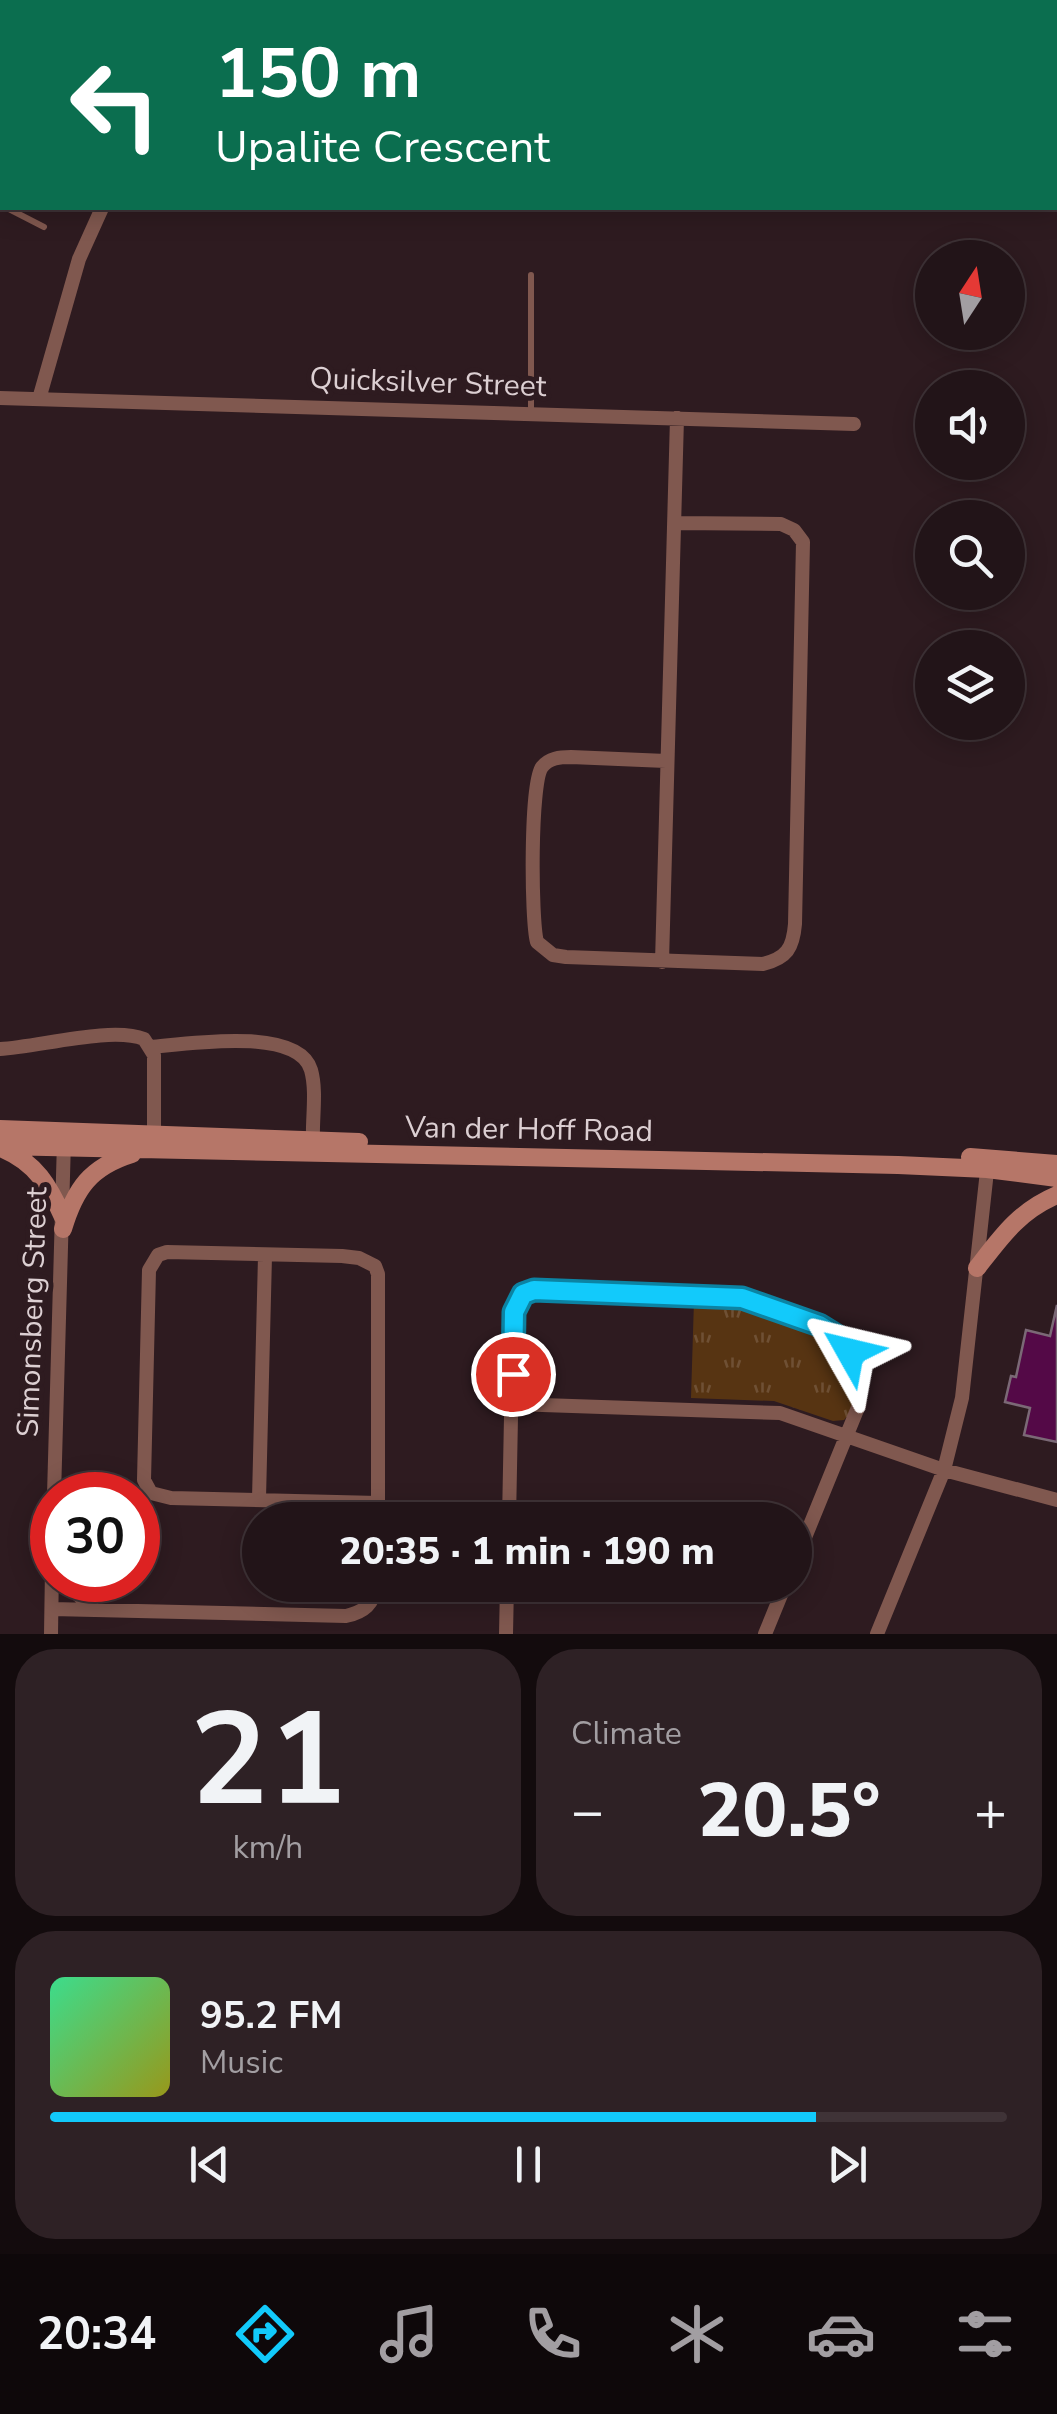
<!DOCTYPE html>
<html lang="en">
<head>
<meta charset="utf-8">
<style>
  body { margin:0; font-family:"Nunito Sans",sans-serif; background:#2e2125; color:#f1f3f6; height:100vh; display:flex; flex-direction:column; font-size:38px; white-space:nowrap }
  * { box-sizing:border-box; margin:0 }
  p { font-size:32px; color:#a29ea2 }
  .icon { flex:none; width:55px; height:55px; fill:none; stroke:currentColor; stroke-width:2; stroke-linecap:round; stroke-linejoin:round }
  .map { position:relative; height:1634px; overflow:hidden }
  .drawer { display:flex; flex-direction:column; gap:15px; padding:15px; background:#130b0d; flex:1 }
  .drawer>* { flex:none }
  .guide { position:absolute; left:0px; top:0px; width:1058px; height:210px; box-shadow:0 5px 25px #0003,0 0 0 2px #3f3337; background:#0b6e4f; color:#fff; overflow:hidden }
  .needle { width:65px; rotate:12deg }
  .buttons { position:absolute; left:915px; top:240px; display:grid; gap:20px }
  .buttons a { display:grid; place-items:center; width:110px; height:110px; border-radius:50%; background:#221418; box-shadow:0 5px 25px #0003,0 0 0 2px #3f3337; font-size:50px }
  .speed { position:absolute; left:30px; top:1472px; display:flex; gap:20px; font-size:50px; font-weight:700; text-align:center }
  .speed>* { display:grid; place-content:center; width:130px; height:130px; border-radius:50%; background:#221418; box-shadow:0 5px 25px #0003,0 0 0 2px #3f3337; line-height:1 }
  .speed .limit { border:15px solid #d22; background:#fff; color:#111 }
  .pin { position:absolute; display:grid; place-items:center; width:85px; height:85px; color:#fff; margin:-42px; border:5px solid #fff; border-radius:50%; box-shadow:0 2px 10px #0007 }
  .me { position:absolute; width:110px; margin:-55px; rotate:307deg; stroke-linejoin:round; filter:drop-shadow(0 0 8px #0008) }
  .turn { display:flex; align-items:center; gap:35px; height:210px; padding:0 50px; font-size:45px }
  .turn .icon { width:130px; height:130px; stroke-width:2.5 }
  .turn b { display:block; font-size:70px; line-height:85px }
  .big { font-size:75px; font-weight:800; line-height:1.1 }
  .drawer .widget { flex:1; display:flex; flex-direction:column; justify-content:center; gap:15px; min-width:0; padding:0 35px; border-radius:40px; background:#2e2125 }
  .drawer .dial { align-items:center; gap:0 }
  .dial b { font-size:130px; line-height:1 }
  .song { display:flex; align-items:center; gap:30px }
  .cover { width:120px; height:120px; border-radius:15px; background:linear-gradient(135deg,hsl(150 70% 55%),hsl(60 70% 35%)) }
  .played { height:10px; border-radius:5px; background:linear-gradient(90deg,#12cafb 80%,#3f3337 80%) }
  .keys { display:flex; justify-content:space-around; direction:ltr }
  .heat { display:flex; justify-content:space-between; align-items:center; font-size:55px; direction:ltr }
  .drawer .tiles { flex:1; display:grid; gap:15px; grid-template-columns:1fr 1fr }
  .widget:last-child { grid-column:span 2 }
  .trip { position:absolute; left:242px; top:1502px; width:570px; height:100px; border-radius:50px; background:#221418; box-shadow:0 5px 25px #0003,0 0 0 2px #3f3337; font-weight:800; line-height:100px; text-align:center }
  .dock { display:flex; height:160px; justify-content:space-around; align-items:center; background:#0e080a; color:#a29ea2 }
  .dock .icon { width:70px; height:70px }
  .dock .active { color:#12cafb }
  .dock b { font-size:45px; color:#f1f3f6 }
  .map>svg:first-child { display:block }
  .grass { fill:url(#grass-tufts) }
  .building { fill:#540947; stroke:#7b6976; stroke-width:2.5 }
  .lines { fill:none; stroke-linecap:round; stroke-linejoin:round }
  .service { stroke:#80584f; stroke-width:6 }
  .minor { stroke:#80584f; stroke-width:14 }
  .secondary { stroke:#b67668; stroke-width:18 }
  .route-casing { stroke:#0c83a3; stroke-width:25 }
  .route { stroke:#12cafb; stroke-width:18 }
  .labels { text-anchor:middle; stroke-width:10; stroke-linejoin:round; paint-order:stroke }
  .street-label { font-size:30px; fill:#dccfd2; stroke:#2e1b20 }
</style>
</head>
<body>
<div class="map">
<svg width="1057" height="1634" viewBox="0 0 1057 1634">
  <defs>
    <pattern id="grass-tufts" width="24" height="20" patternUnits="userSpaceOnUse" patternTransform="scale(2.5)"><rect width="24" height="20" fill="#573412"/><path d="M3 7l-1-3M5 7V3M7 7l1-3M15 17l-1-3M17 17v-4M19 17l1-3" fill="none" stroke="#6f5034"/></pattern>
  </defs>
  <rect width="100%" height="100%" fill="#2e1b20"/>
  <path class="grass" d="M728,1300L829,1336L842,1347L855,1398L852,1411L844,1420L833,1421L774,1401L691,1398L694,1301Z"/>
  <path class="building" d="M1057,1305V1442L1024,1435L1030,1408L1005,1402L1011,1376L1016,1377L1026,1330L1050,1336Z"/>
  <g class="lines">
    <path class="service" d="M0,84L2,85
      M0,204L2,205
      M7,208L44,227
      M531,275V412"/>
    <path class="minor" d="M103,0L105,2
      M361,0V2
      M1029,0L1031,2
      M454,2L458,0
      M1055,27L1057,29
      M0,398L854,424
      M39,399L79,259L102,208
      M666,761L571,757C560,757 549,758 542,767C530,783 531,920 537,942L553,955L566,957L763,964C787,958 793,948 795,924L803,542L794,530L781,524L675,523
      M662,962L677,418
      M151,1047C186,1044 298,1026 311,1070C317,1091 312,1119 313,1140
      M0,1049C38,1047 112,1026 144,1039L154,1055V1134
      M513,1404L780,1413L944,1470L1057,1500
      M54,1495L64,1141
      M259,1498L265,1256
      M378,1520V1274L375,1266L359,1258L342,1256L167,1252L158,1255L149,1270L144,1480L151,1493L171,1498L378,1503
      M509,1520L513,1313L523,1294L534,1290L742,1298L819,1325L840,1338L850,1351L860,1389L859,1405L795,1562
      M71,1580L77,1594L95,1610
      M52,1609L346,1616C364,1612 374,1604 376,1585
      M51,1634L52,1568
      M506,1634L507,1585
      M765,1634L785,1585
      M877,1634L944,1470L962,1398L988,1162"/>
    <path class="secondary" d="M887,0L889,2
      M1055,166L1057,168
      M0,1129L359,1142
      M0,1146L898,1165L987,1169L1057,1178
      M3,1149C36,1163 49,1186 63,1217
      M970,1157L1057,1164
      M63,1229C75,1189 90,1167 132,1154
      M977,1268C1001,1237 1019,1211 1057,1195"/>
  </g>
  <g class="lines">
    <defs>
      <path id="route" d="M513,1374L514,1312L523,1294L534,1290L742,1298L819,1325L840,1338L850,1352"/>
    </defs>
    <use href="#route" class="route-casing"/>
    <use href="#route" class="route"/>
  </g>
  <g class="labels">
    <g class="street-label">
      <text transform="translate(428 382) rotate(2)" y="10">Quicksilver Street</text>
      <text transform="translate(529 1129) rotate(1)" y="10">Van der Hoff Road</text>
      <text transform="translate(32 1312) rotate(-88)" y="10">Simonsberg Street</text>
    </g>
  </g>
</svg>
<div class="buttons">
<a><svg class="needle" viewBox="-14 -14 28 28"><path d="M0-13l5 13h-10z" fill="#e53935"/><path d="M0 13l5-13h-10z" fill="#a29ea2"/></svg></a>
<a><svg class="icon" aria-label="sound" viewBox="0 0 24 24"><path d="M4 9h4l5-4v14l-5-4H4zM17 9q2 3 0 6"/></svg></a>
<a><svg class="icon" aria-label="search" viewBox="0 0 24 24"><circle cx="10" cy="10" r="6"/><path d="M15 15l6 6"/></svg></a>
<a><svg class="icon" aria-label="layers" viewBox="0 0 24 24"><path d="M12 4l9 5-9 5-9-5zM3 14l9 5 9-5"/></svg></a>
</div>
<div class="speed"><div class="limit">30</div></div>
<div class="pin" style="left:513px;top:1374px;background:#d93025"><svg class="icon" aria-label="arrive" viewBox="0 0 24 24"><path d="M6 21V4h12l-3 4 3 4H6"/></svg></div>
<svg class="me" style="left:850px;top:1352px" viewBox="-20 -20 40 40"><path d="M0-17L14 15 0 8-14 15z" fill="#12cafb" stroke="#fff" stroke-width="4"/></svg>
<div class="trip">20:35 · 1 min · 190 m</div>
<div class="guide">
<div class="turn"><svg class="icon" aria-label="left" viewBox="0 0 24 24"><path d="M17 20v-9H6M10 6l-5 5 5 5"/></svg><div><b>150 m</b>Upalite Crescent</div></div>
</div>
</div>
<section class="drawer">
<div class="tiles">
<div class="widget dial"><b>21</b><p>km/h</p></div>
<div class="widget"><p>Climate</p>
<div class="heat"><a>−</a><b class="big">20.5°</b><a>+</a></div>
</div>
<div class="widget">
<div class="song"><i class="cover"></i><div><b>95.2 FM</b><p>Music</p></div></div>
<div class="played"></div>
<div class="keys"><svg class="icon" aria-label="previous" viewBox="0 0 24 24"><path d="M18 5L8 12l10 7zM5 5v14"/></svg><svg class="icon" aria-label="pause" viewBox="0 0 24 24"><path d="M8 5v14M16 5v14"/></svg><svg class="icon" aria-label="next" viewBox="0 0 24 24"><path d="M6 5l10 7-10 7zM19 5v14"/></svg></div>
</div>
</div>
</section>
<nav class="dock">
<b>20:34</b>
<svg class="icon active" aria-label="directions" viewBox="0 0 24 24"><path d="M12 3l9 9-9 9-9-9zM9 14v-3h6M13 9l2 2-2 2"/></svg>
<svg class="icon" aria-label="music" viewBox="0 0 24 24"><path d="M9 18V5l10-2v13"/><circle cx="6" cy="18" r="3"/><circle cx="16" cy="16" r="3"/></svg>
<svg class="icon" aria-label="phone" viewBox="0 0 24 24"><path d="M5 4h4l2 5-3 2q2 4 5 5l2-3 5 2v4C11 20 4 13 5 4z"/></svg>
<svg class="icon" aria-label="climate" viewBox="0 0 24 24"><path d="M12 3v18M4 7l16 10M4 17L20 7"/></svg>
<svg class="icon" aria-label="car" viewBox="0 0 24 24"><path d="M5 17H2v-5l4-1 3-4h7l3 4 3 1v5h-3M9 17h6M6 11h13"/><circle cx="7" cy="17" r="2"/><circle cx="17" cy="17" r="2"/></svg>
<svg class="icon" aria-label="filters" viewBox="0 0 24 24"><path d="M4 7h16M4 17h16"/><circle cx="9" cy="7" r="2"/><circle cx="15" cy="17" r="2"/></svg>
</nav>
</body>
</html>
